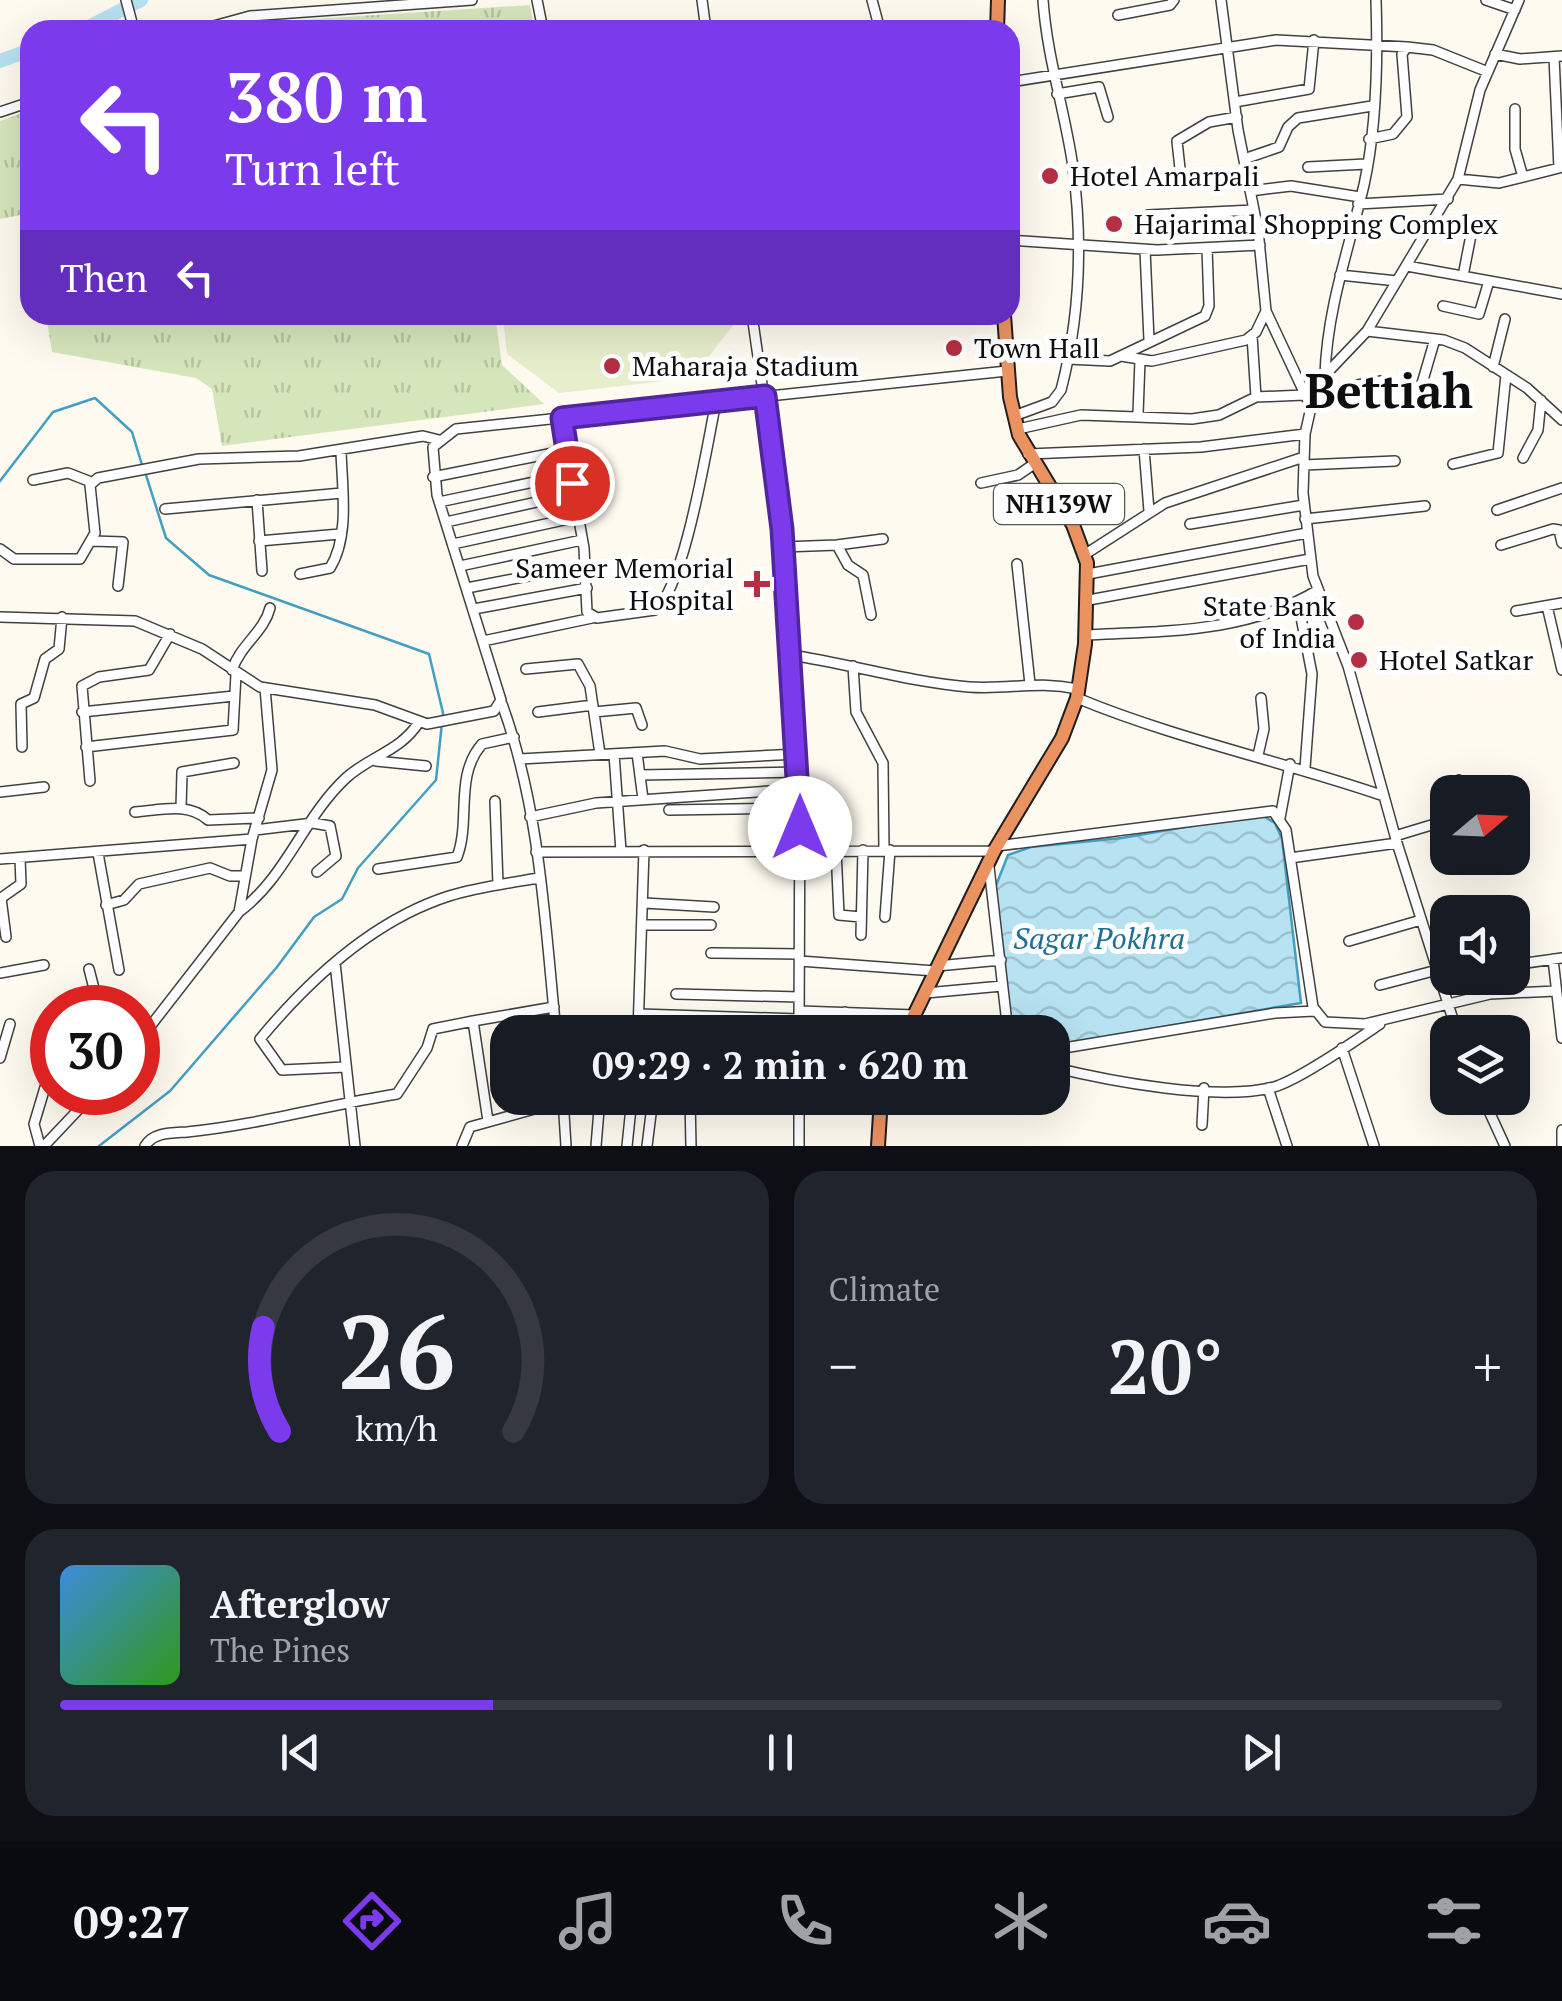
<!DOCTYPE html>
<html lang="en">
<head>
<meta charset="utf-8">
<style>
  body { margin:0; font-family:"PT Serif",serif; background:#20242c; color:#f1f3f6; height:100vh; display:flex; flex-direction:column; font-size:38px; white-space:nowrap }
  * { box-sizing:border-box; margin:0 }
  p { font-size:32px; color:#9ea1a6 }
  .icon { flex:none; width:55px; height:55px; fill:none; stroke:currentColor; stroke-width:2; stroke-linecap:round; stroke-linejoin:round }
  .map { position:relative; height:1146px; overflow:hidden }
  .details { display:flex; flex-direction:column; gap:25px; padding:25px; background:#0d0f14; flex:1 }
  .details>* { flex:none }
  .banner { position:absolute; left:20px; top:20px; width:1000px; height:305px; border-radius:30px; box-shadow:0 10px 40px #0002; background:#7c3aed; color:#fff; overflow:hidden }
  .needle { width:65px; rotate:71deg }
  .controls { position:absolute; left:1430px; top:775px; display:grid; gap:20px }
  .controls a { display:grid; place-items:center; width:100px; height:100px; border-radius:20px; background:#171b24; box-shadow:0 10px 40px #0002; font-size:50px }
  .speed { position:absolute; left:30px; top:985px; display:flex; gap:20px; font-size:50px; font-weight:700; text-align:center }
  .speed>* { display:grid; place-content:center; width:130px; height:130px; border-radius:50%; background:#171b24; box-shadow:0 10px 40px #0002; line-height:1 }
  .speed .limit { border:15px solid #d22; background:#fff; color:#111 }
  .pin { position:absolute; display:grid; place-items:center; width:85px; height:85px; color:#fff; margin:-42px; border:5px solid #fff; border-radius:50%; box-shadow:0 2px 10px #0007 }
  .me { position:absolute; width:110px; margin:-55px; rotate:0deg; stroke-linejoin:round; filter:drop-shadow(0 0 8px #0008) }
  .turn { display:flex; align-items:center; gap:35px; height:210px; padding:0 40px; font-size:45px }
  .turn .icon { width:130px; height:130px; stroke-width:2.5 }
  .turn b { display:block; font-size:70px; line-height:85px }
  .then { display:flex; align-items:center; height:95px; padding:0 40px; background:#0003; gap:20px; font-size:38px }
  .big { font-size:75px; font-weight:700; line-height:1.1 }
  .details .tile { flex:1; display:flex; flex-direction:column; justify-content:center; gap:15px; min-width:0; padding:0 35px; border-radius:30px; background:#20242c }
  .details .dial { align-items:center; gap:0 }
  .dial svg { height:260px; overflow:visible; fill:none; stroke:#363941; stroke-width:7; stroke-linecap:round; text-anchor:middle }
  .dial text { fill:#f1f3f6; stroke:none }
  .song { display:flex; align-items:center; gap:30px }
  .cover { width:120px; height:120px; border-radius:15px; background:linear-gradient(135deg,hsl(210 70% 55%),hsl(110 70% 35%)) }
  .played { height:10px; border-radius:5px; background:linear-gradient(90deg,#7c3aed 30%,#363941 30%) }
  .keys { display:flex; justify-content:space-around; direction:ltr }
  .heat { display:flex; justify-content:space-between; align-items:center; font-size:55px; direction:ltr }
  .details .tiles { flex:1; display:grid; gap:25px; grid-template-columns:1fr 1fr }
  .tile:last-child { grid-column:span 2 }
  .trip { position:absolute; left:490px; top:1015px; width:580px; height:100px; border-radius:30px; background:#171b24; box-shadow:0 10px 40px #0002; font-weight:700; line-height:100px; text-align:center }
  .dock { display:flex; height:160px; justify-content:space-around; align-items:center; background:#090b0e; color:#9ea1a6 }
  .dock .icon { width:70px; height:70px }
  .dock .active { color:#7c3aed }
  .dock b { font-size:45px; color:#f1f3f6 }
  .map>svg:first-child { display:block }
  .grass { fill:url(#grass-tufts) }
  .pitch { fill:#e6eecc }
  .water { fill:url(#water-waves); stroke:#439ec4; stroke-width:2.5 }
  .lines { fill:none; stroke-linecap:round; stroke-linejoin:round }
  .stream { stroke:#439ec4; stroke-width:2.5 }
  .river { stroke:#b7e2f2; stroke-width:14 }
  .minor-casing { stroke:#414141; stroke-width:12 }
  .highway-casing { stroke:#1f1f1f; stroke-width:16 }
  .minor { stroke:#fff; stroke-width:9 }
  .highway { stroke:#eb9261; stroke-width:12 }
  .route-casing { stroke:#51269a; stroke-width:25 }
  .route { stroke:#7c3aed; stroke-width:18 }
  .poi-dot { fill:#b52f43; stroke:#fff; stroke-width:4 }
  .labels { text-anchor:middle; stroke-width:10; stroke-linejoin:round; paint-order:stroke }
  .shield { fill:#fff; stroke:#565656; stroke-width:2.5 }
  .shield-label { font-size:25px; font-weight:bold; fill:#0e0e0e }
  .poi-label { font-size:28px; fill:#0e0e0e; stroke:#fff; text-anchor:start }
  .water-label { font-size:30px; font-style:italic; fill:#1f6f97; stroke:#fff }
  .town-label { font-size:48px; font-weight:bold; fill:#0e0e0e; stroke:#fff }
</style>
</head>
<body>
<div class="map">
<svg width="1562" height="1146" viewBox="0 0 1562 1146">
  <defs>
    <pattern id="grass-tufts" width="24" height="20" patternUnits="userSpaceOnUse" patternTransform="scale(2.5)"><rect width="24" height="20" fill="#d6e6bb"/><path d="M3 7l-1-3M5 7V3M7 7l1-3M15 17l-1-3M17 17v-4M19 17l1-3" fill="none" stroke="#b6c4a0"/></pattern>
    <pattern id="water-waves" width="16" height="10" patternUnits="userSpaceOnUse" patternTransform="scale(2.5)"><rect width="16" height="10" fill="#b7e2f2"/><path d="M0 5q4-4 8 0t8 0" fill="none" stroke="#9cc1ce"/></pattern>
  </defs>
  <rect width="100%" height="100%" fill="#fefaef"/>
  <path class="grass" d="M530,5L534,30H238L284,21Z
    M30,110V213L0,219V121Z
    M46,315H495L502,365L544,404L222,446L212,389L196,378L52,352Z"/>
  <path class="pitch" d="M503,315H733L735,323L692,378L559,393L507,354Z"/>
  <path class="water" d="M1260,814L1275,823L1282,839L1301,1003L1053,1046L1052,1032H1012L995,888L1008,855L1031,847L1122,838Z"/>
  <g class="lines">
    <path class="stream" d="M0,481L53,412L95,398L132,432L142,465
      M99,1146L170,1091L277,967L314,917L342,899L358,868L436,780L443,713L429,654L209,575L166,538L145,472"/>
    <path class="river" d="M83,30L141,0
      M0,61L30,50"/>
    <defs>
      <path id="minor" d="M126,0L134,30
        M537,0L543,30
        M702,0L706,30
        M872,0L880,30
        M1221,0L1238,130L1258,230L1266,311L1311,407
        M1486,0L1515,10
        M1118,15L1170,5L1174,0
        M199,30L250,16L472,0
        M1495,54L1520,59L1562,56
        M1010,82L1276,40L1407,47
        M1057,94L1099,87L1108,117
        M1235,102L1309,89L1314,40
        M1515,109V149L1523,177
        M0,112L30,102
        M1369,139L1393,134L1407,117L1402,54L1407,47L1433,50L1488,72
        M1244,159L1279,147L1288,127L1298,118L1372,106
        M1308,167L1366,164
        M1181,178L1177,141L1209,122L1237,117
        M1458,179L1499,183L1559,168L1554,57
        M1250,191L1291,186L1360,197
        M1358,204L1448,199
        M1148,215L1254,210
        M1435,222L1471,235L1463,276
        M1010,240L1157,250L1260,245
        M1145,250L1149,340
        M1407,266L1562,294
        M1340,275L1397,281
        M1443,306L1479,314L1489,281
        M752,315L777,489L800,783L799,1032
        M1367,331L1444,340L1465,348L1527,388L1562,420
        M1252,336L1256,397
        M1121,356L1152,361L1246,340L1256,332L1266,311
        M1068,359L1110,361L1205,316L1209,306L1207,248
        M1493,367L1505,319
        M1325,375C1327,309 1349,248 1364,185C1377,126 1378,60 1376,0
        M1317,392L1381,381
        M1418,397L1435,339
        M1138,414L1140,360
        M1014,416L1052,402L1061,390C1080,317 1083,243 1073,167C1065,111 1047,58 1043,0
        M561,419L584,548L587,612L597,618L655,610C685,588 707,444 716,402
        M1018,429L1081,415L1192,419L1219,415L1256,397L1304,395
        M1144,449L1149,511
        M1028,454L1201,447L1305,434
        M1523,458L1538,430L1541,400
        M1453,464L1498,453L1506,375
        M1304,465L1395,461
        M433,477L568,450
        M33,480L68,473L91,482
        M981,483L1018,475L1034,464
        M257,500L262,571
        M439,502L572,474
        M165,509L342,493
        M1497,510L1562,488
        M1305,519L1425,506
        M446,522L573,494
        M1190,524L1304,505
        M93,541L123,542L118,586
        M259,541L340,534
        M453,544L578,517
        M837,545L883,539
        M1501,545L1553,529L1559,530L1562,543
        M783,547L837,545L848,565L863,575L871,615
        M0,549L14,559H80L95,533L90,485L98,478L199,459L299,456L423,436L439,440
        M1084,555L1165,503L1304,457
        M1017,564L1030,684
        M460,566L582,540
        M300,574L330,568C350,536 342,487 341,451
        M1088,574L1307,533
        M467,588L585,565
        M1089,600L1310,559
        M1298,602L1312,674L1305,768
        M1547,606L1562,670
        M474,609L587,588
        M1516,611L1562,603
        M0,617L135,621L202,649L260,687L375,705L427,724L494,711L501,700L437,495L433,447L456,429L1007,371
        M1086,635C1167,631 1247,633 1318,590
        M483,641L592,618
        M791,655C850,664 909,682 969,687C1010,690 1035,680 1078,689
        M853,666L856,712L883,763L884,850
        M526,669L578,664L590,686L600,754
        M232,670C241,644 264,632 270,608
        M1077,698C1176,739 1282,761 1384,796
        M502,704C540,808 545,923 556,1032
        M82,712L234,696
        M538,712L593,705
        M594,712L636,708L642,725
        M22,747L21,704L34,698L45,659L59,649L62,617
        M86,747L233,730L236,674
        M637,753L643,799
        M614,754L621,851
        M1258,755L1264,729L1261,698
        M520,759L665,751L700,759L798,754
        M376,761L426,766
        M640,775L799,772
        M1459,780L1463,792
        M90,781L82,686L99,677L149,670L170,634
        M0,792L44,787
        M495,801L498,885
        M181,808L182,772L234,763
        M669,810L800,808
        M135,812C162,810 188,802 208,820L259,818
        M530,817L596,803L800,789
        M1280,818L1290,764
        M255,830L313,823L330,826L336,856L317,872
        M1395,836L1448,820
        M997,846L1273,811L1286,830L1313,1007L1325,1022L1365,1024L1490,994L1556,991
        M836,850L839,915L861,917
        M536,852L994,851
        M98,853L119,970
        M1290,858L1397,843
        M0,859L252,839
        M989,867L1008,1032
        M378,869L457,857C471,821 454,776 482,744L514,737
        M644,903L714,907
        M106,905L124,900L139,884L210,868L230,876H245
        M239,912C287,876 303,818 346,778C370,756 401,751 419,722
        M885,917L890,850
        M644,925H711
        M861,935L863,850
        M6,937L1,898L21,884L20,858
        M1349,941L1421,920
        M711,953L799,954
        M1553,959L1562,1038
        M800,961L935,971
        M335,963L355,1146
        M1512,965L1562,958
        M937,966L1001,960
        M89,969L99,1008
        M0,973L44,965
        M1441,982L1460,978
        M1380,985L1437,970
        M926,993L1002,986
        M676,994L799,997
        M799,1011L915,1015
        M845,1012L848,1032
        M639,1014L799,1019
        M556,1029L651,1032
        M638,1032L644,850
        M1457,1032L1397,843L1348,666L1313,576L1303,493L1305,434L1312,403L1325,375L1367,331L1458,179L1480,90L1519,0
        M138,1042L239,912L252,839L272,770L265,688
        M1342,1048L1374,1146
        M1052,1050L1275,1013L1314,1011
        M0,1058L10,1024
        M346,1067L282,1070L260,1039C309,980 374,920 449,896C478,887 509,883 539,878
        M1052,1067C1109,1081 1218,1102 1274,1087C1299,1080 1355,1041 1380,1024
        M1268,1088L1287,1146
        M563,1098L566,1146
        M690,1098L691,1146
        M1483,1098L1505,1146
        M488,1121L473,1021L554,1007
        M1202,1125L1204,1088
        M40,1146L34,1124L52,1064
        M44,1146L95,1092
        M145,1146C153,1132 172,1133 187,1132C258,1125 327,1105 397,1094L427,1048L433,1029L473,1021
        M462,1146L470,1127L563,1101
        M596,1146L600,1098
        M627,1146L632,1098
        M647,1146L653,1098
        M799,1146V1098
        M1562,1146V1130"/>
      <path id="highway" d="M997,30L998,0
        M906,1032L994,851L1062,738L1077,698L1085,644L1087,563L1073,525L1019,435L1010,397L1004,315
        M878,1146L881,1098"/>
    </defs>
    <use href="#minor" class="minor-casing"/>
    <use href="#highway" class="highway-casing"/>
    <use href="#minor" class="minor"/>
    <use href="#highway" class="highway"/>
  </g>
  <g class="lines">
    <defs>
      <path id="route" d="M572,483L562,418L765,396L782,529L800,828"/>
    </defs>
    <use href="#route" class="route-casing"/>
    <use href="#route" class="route"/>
  </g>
  <g class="poi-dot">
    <circle cx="1050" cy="176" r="10"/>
    <circle cx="1114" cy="224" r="10"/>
    <circle cx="954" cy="348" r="10"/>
    <circle cx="612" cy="366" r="10"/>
    <path d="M752 569h10v10h10v10h-10v10h-10v-10h-10v-10h10z"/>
    <circle cx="1356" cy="622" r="10"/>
    <circle cx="1359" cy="660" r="10"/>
  </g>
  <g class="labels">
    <rect class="shield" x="994" y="484" width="130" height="40" rx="8"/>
    <g class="shield-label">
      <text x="1059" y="513">NH139W</text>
    </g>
    <g class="poi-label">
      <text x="1070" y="186">Hotel Amarpali</text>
      <text x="1134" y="234">Hajarimal Shopping Complex</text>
      <text x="974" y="358">Town Hall</text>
      <text x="632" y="376">Maharaja Stadium</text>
      <text x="734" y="578" text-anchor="end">Sameer Memorial<tspan x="734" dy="32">Hospital</tspan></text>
      <text x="1336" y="616" text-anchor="end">State Bank<tspan x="1336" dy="32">of India</tspan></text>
      <text x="1379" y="670">Hotel Satkar</text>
    </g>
    <g class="water-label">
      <text x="1099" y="949">Sagar Pokhra</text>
    </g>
    <g class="town-label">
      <text x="1389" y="408">Bettiah</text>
    </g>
  </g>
</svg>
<div class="controls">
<a><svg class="needle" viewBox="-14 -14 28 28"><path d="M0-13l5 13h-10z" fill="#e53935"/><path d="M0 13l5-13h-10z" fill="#9ea1a6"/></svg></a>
<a><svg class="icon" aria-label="sound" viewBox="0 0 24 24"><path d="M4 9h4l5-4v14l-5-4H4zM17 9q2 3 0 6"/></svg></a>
<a><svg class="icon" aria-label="layers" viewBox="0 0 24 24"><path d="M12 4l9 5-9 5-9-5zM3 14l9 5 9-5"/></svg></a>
</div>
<div class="speed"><div class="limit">30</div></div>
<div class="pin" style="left:572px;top:483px;background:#d93025"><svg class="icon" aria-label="arrive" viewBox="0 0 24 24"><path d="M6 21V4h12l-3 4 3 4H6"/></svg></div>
<svg class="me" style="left:800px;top:828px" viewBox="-20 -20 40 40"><circle r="19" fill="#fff"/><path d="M0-13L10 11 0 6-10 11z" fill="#7c3aed"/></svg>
<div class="trip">09:29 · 2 min · 620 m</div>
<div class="banner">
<div class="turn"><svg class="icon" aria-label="left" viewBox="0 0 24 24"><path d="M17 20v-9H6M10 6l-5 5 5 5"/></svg><div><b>380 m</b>Turn left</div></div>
<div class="then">Then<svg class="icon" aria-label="left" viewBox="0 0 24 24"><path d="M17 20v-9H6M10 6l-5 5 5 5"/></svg></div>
</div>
</div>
<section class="details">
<div class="tiles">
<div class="tile dial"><svg viewBox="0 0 100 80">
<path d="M14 69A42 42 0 1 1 86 69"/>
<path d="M14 69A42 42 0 0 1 9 37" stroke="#7c3aed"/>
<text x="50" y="56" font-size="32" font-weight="700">26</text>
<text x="50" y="72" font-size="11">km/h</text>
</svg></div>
<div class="tile"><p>Climate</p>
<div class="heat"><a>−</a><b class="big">20°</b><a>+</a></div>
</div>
<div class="tile">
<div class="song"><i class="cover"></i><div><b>Afterglow</b><p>The Pines</p></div></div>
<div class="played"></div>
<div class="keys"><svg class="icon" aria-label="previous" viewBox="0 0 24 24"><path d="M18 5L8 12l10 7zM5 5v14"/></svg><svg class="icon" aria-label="pause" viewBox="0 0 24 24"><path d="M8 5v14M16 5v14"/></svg><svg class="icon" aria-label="next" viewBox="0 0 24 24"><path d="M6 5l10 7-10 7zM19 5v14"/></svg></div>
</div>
</div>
</section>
<nav class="dock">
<b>09:27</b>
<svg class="icon active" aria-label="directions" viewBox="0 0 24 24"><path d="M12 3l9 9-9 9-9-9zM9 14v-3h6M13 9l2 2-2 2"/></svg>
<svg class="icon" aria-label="music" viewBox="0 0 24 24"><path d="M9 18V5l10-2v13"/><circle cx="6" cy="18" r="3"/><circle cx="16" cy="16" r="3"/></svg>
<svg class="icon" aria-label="phone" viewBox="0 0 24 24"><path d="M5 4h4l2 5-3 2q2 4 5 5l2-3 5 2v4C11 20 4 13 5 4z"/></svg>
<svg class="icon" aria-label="climate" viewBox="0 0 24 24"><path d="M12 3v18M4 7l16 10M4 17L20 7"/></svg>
<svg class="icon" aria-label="car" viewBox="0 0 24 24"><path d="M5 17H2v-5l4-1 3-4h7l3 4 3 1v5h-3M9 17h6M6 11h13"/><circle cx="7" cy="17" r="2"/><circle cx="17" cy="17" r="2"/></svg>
<svg class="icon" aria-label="filters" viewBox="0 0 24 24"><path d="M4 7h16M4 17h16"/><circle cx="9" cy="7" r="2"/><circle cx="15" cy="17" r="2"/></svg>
</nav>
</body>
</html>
